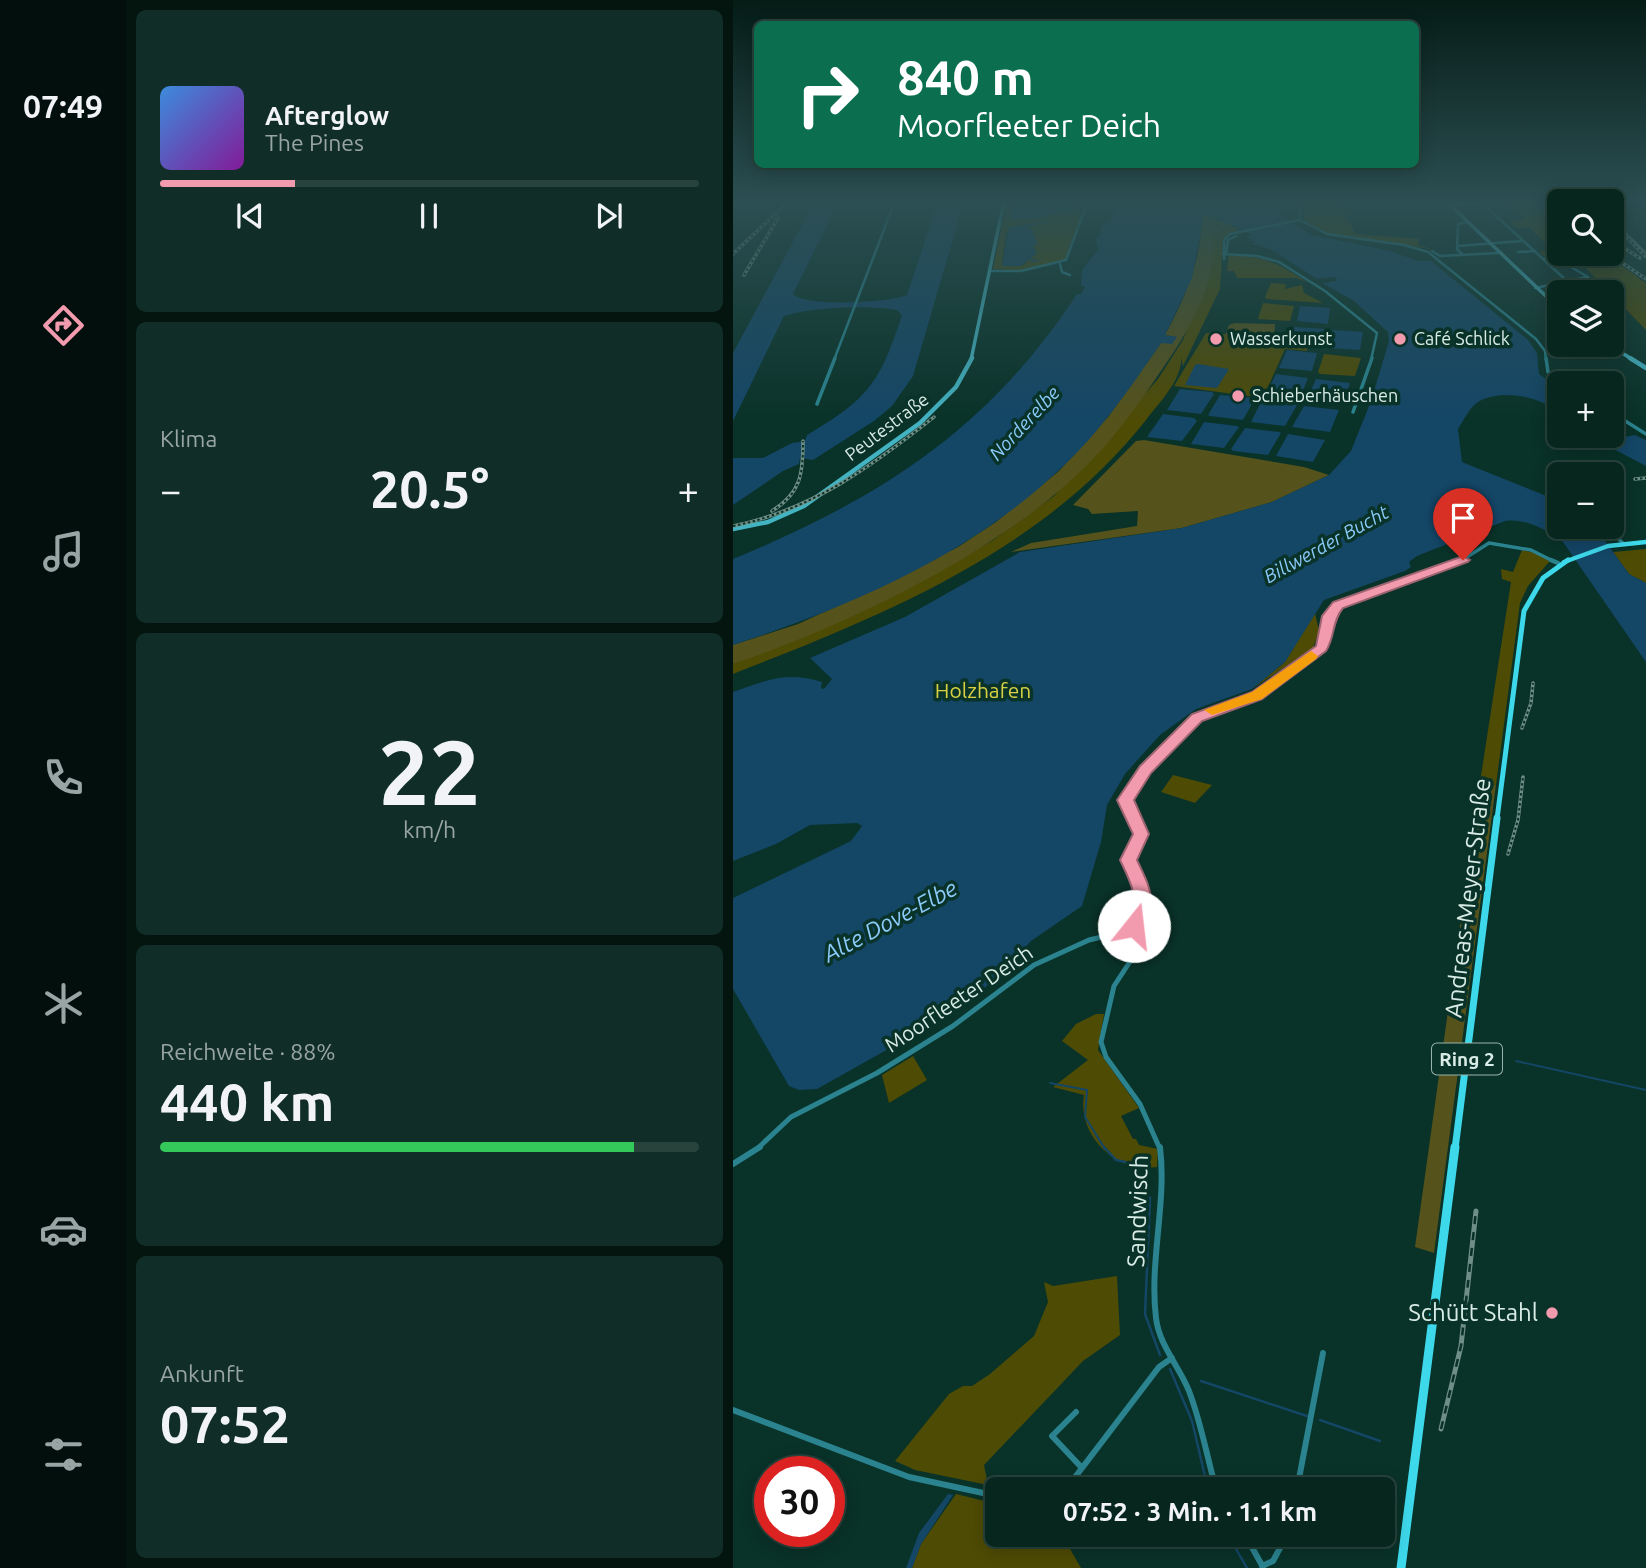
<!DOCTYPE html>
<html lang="de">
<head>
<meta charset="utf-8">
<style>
  body { margin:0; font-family:Ubuntu,sans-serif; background:#102e27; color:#f1f3f6; height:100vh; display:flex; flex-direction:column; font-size:26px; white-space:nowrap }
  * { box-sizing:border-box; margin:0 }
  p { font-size:23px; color:#98a5a4 }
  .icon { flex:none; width:38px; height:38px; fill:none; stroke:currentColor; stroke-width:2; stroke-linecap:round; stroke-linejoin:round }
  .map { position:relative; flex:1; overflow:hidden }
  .drawer { display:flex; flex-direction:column; gap:10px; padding:10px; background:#041510; width:607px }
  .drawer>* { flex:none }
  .banner { position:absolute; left:21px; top:21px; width:665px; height:147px; border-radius:10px; box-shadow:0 4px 18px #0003,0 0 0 2px #28433c; background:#0b6e4f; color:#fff; overflow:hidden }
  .tools { position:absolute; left:814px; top:189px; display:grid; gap:14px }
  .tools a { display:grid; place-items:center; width:77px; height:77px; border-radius:10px; background:#07261e; box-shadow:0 4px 18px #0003,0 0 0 2px #28433c; font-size:35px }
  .speed { position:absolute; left:21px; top:1456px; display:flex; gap:14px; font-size:35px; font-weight:700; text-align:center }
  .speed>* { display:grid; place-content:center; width:91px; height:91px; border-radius:50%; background:#07261e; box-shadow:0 4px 18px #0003,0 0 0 2px #28433c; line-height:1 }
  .speed .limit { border:10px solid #d22; background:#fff; color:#111 }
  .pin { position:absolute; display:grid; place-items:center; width:60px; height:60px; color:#fff; margin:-72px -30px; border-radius:50% 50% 50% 0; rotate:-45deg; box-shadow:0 0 7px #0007 }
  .pin .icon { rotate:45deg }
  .me { position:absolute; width:77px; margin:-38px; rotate:16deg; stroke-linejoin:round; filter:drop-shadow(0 0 5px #0008) }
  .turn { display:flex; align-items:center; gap:24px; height:147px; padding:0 28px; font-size:32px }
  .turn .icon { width:91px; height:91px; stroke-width:2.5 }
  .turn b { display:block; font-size:49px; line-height:60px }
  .big { font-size:52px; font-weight:600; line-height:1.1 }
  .drawer .widget { flex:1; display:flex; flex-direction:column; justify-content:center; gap:10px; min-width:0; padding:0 24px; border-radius:10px; background:#102e27 }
  .drawer .dial { align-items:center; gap:0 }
  .dial b { font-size:91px; line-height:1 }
  .song { display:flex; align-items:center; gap:21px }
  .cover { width:84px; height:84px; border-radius:10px; background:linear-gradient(135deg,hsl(210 70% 55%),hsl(290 70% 35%)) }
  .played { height:7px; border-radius:4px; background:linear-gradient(90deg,#f29aae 25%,#28433c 25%) }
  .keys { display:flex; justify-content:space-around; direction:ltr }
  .heat { display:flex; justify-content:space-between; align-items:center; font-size:38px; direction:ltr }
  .charge { height:10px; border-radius:5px; background:linear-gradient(90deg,#34c759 88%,#28433c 0) }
  .trip { position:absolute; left:252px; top:1477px; width:410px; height:70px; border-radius:10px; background:#07261e; box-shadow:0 4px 18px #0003,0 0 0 2px #28433c; font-weight:600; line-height:70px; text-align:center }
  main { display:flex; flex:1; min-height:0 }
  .menu { display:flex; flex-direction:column; width:126px; justify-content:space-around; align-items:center; background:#030f0c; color:#98a5a4 }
  .menu .icon { width:49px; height:49px }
  .menu .on { color:#f29aae }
  .menu b { font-size:32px; color:#f1f3f6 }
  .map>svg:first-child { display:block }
  .green { fill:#4e4b05; fill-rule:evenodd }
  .forest { fill:#55521b }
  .water { fill:#144666 }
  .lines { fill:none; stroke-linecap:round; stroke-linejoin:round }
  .stream-far1 { stroke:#144666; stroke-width:2 }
  .stream { stroke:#144666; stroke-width:2.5 }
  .street-far4 { stroke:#2a838f; stroke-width:2.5 }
  .street-far3 { stroke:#2a838f; stroke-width:3.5 }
  .street-far2 { stroke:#2a838f; stroke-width:4.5 }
  .street-far1 { stroke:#2a838f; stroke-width:5 }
  .street { stroke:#2a838f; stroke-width:6 }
  .secondary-far1 { stroke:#43b2c1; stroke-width:3.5 }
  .secondary { stroke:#43b2c1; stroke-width:4.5 }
  .primary-far3 { stroke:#3ed8eb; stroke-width:4.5 }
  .primary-far2 { stroke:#3ed8eb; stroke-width:5 }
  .primary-far1 { stroke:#3ed8eb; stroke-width:7 }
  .primary { stroke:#3ed8eb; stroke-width:9 }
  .tram { stroke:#6f8e85; stroke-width:2 }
  .rail-far1-casing { stroke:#6f8e85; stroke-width:3.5 }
  .rail-casing { stroke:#6f8e85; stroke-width:5 }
  .rail-far1 { stroke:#093228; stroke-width:2; stroke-dasharray:2.5; stroke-linecap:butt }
  .rail { stroke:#093228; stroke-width:2.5; stroke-dasharray:8; stroke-linecap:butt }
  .route { fill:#f29aae; stroke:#9d6471; stroke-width:2 }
  .slow { fill:#f59e0b }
  .poi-dot { fill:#f29aae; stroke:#093228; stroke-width:2.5 }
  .labels { text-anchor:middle; stroke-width:7; stroke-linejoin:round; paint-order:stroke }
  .far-poi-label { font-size:18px; fill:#d8ece5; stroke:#093228; text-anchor:start }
  .far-street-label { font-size:18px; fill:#d8ece5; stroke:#093228 }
  .far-water-label { font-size:19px; font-style:italic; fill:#8bcbfa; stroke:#093228 }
  .shield { fill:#093228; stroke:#9ab4ac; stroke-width:2 }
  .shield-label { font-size:19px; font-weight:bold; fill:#d8ece5 }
  .park-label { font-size:21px; fill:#d7d045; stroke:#093228 }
  .street-label { font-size:21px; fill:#d8ece5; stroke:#093228 }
  .water-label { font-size:23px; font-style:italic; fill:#8bcbfa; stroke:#093228 }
  .near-street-label { font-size:24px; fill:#d8ece5; stroke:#093228 }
  .near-poi-label { font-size:24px; fill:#d8ece5; stroke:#093228; text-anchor:end }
</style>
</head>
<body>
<main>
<nav class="menu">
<b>07:49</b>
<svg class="icon on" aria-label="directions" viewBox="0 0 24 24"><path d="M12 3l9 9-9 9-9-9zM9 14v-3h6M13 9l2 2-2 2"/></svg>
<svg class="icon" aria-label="music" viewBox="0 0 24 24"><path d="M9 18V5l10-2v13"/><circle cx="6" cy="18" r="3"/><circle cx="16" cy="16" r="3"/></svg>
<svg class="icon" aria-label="phone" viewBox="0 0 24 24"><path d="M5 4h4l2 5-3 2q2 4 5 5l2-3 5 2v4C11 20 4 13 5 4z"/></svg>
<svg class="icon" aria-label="climate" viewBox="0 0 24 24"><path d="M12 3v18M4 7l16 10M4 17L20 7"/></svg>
<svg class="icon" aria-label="car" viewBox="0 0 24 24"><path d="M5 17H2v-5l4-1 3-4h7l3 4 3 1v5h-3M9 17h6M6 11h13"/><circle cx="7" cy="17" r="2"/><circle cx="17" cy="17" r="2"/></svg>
<svg class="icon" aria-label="filters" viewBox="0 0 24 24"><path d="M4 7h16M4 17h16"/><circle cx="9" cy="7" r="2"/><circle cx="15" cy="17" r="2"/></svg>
</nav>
<section class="drawer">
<div class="widget">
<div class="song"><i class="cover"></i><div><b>Afterglow</b><p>The Pines</p></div></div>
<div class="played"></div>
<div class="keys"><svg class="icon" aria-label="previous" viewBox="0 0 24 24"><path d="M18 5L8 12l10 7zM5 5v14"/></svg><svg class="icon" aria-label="pause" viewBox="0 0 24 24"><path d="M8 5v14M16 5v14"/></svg><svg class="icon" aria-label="next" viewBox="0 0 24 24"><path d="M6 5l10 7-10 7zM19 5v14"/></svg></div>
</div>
<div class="widget"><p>Klima</p>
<div class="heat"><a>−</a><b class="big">20.5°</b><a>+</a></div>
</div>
<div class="widget dial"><b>22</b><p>km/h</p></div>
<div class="widget"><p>Reichweite · 88%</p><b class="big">440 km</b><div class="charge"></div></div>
<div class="widget"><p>Ankunft</p><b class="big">07:52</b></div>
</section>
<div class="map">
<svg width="913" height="1568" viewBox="0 0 913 1568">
  <rect width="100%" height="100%" fill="#093228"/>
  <path class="green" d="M274,201H281L277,218L342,209L345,201H348L346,223L331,261L287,270L260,269ZM291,224L295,226L285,229H299L300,239L304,242L299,244L303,253L290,265H269L273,233Z
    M569,201L606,202L622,234L686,239L685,245L698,249L595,233L572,222Z
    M773,201H799L826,223V254H872L913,283V330L842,257H812L806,252L820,250L796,227L783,228L776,222L792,219Z
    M496,225L506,229L490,240L487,289L450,366L448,357C450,379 426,403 413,420C310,551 151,615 0,674V664L112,618L193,578L259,541L321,496L425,379L450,340L477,269L479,236Z
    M496,255C532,257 544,262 574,282L563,278H504L501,271H494Z
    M538,283L553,284L552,289L569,285L571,293L590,303L534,299L532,297Z
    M530,303L561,306L557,321L525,319Z
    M473,333L507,335L529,344L553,341L555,346L574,348V351L552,349L530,398L441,386Z
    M591,354L628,358L622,376L587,374L585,372Z
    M913,549V583L896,574L880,552Z
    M789,550L803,553L817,561L795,586L787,603L763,785L747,782L778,582L769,579L768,569L780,572Z
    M582,613L586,631L580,648L519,689L552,662Z
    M440,775L479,785L462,803L428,792Z
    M363,1014H371L365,1050L406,1108L388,1116L400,1139H403L406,1145L425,1149L424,1167C383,1174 344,1135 351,1095L320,1087L355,1060L329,1041L343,1024Z
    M180,1056L194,1080L156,1103L149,1075Z
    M384,1276L387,1335L350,1361L251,1465L255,1485L182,1470L162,1461L216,1394L230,1386H239L257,1374L301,1336L315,1302L311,1282L320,1286Z
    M223,1494L264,1504V1535H329L348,1568H179L188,1544Z"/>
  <path class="forest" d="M469,214L496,225L479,236C485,275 462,319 442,350C415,390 389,430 355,464C270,551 115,625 0,664V645L65,624L146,587L225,547L263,522L326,471L375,417L428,343L443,337L432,335C453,296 469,259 469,214Z
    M502,323L542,324L541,345L507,335L492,336L496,325Z
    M411,440L571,467L596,475L539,502L449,528L278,552L298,543L404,526L405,511L359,514L355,509L340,505L403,441Z
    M747,782L763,785L701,1253L682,1247Z"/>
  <path class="water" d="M82,201H106L60,294C70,307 158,303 174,295L205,201H231L180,376L159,406L141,421L80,460L67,458L66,464L50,471L0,505V458H30L59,443L72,441L74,435C135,399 147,383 169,315L164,310C136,305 78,307 51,316L0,421V353Z
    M281,201H345L342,209L302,219H278Z
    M378,201H524L544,209L553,220L579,235L657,251L685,261H698L795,340L804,353L806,374L826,388V412C806,397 769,388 745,402C736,408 731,420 725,429L729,462L826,501V527H862L896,574L913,583V662L830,542C814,530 792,518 772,521L684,556L676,562L678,567L672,571L591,600L552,662L519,689L463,709L427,735L392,774L374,805L368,842L349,906L298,941L267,976L214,1016L84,1089L66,1090L56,1086L0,989V898L118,841L129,826L124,823L77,825L43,844L0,861V692C34,680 54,671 89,682L88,688L91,689L99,679L77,658L172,617L287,552L449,528L539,502L596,475L618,451L638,401L656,341L655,332L621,301L589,283L604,281L602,277L584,279L537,249L529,247L532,246L519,244L523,241H515L519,239L514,238L517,234L471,213L459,278L432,335L444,337L439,344L428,343C397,388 366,434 325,471C235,556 116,607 0,645V559C147,498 255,430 344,294H348L352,286H348L349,270L365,250L363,238L367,236L369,226L379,219L383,209Z
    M318,221L293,227L299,229L304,243L300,247L304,253L297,259L308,260L299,262L296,259L288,266H269L276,227Z
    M567,306L597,308L595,324L564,321Z
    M561,327L592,329L588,347L557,344Z
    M599,330L630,332L627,350L596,348Z
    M554,350L584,353L579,371L546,368Z
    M462,365L465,364L496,369L484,388L452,385Z
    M543,374L575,378L567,398L533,394Z
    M583,379L617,383L610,403L574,399Z
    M447,389L479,392L481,394L468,414L434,410Z
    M487,395L519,398L521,400L510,420L477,416L475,415Z
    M529,400L562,404L564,405L552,426L518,422Z
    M571,406L606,410L597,432L559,427Z
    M430,414L461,418L464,421L449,441L414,437Z
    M471,422L504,426L506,427L491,448L458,444Z
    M512,428L546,432L548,433L535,455L500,451L498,449Z
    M879,428L892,437L902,435L913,440V466L869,443L876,441L870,436L886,438L879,433Z
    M555,434L592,440L580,462L543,456Z
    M215,1494L220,1495L188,1544L179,1568H173L186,1533Z"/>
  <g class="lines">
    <path class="stream-far1" d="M783,1061L913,1090
      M317,1083L354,1090L352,1117L372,1149"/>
    <path class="stream" d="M371,1147L383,1160L406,1165
      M404,1174L417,1198L412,1314L427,1355
      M437,1369L459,1421L475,1489
      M468,1381L574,1416
      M587,1420L647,1441
      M495,1535L514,1568"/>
    <path class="street-far4" d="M349,201L350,208
      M536,201L550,208
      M542,201L566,204
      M566,201L567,220L594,234L671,245L695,252L803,339L812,351L813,360
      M747,201L835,282
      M718,206L749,203
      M724,246L789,241
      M699,251L707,256L766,253
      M785,252L802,251
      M490,254L524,256L546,262L592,291L644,333L638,360
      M493,254L495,240L503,236
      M729,254L724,249L725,224L734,222
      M810,258L826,260L855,277
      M491,259V240L497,234L567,220
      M327,264L329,272L337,275
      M256,271H288L333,260L353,206
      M853,279L867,292
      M802,288L855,277
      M101,360L162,201"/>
    <path class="street-far3" d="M813,358L815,372L832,383
      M84,404L102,358
      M620,412L639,358
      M878,412L913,434
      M872,527L891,544
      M726,562L756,543L798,550L822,562"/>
    <path class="street-far2" d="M818,560L825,563
      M399,819L393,806L394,796L405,779L460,721L475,712L524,695L589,648L598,615L605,605L729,560"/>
    <path class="street-far1" d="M408,915L402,954L381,986L368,1042L373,1057L407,1104L427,1149
      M394,932L403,947
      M24,1149L58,1117L144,1073L220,1026L301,965L356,940L398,930C419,901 406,889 395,860L408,838L398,818"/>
    <path class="street" d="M427,1147C434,1203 416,1261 423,1318C426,1345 446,1366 456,1391C468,1422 474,1457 483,1489
      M0,1164L27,1147
      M0,1410L176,1477L264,1496
      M343,1412L319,1436L349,1468
      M333,1489L426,1367L439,1358
      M564,1489L590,1353
      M512,1535L530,1567
      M529,1566L540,1561L554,1535"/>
    <path class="secondary-far1" d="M713,201L818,301
      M816,298L826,308
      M877,345L900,360
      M238,360L271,201"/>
    <path class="secondary" d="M897,358L913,368
      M0,529L35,522L71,506L187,423L223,387L239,358"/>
    <path class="primary-far3" d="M831,562L875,546L913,542"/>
    <path class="primary-far2" d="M764,819L791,611L810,578L835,560"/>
    <path class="primary-far1" d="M722,1149L764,818"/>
    <path class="primary" d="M668,1568L722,1147"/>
    <path class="tram" d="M878,219L913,253"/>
    <defs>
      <path id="rail-far1" d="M803,201L826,220
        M819,201L826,206
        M878,221L913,257
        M878,240L907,258
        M0,254L56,201
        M876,254L913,279
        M11,275L45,218
        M902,479L913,478
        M39,511C68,493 70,474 70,441
        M0,526C79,510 139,466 201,417
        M789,728L798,703L800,683
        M775,854L785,820L790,777"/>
      <path id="rail" d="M708,1429L728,1346L743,1211"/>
    </defs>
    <use href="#rail-far1" class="rail-far1-casing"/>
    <use href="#rail" class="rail-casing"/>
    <use href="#rail-far1" class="rail-far1"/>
    <use href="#rail" class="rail"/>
  </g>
  <linearGradient id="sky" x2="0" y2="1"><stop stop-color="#051c16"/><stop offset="0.48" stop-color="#2c4f53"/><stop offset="1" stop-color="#2c4f53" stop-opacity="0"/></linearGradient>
  <rect width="913" height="420" fill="url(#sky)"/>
  <path class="route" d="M730,556L737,560L735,562L610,608C599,621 602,637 593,651L529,699L469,721L418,773L401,800L416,834L404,860C418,890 425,900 408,931H395L393,926C407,898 400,887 387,860L400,834L384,800L407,766L459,714L519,692L583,646L589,616L600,602Z"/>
  <path class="slow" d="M578,651L585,656L583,659L529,699L479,715L471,710L519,692Z"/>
  <g class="poi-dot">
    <circle cx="483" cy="339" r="7"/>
    <circle cx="667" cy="339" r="7"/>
    <circle cx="505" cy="396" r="7"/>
    <circle cx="819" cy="1313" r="7"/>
  </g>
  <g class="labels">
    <g class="far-poi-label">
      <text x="497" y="345">Wasserkunst</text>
      <text x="681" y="345">Café Schlick</text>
      <text x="519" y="402">Schieberhäuschen</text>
    </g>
    <g class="far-street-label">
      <text transform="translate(154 427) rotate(-37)" y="6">Peutestraße</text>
    </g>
    <g class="far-water-label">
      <text transform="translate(291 423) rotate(-47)" y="7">Norderelbe</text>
      <text transform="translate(593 544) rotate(-29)" y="7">Billwerder Bucht</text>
    </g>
    <rect class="shield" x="699" y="1043.5" width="70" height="31" rx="5"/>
    <g class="shield-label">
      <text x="734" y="1066">Ring 2</text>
    </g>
    <g class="park-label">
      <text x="250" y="698">Holzhafen</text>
    </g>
    <g class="street-label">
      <text transform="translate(226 999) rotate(-34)" y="7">Moorfleeter Deich</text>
    </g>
    <g class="water-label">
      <text transform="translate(157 921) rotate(-28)" y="8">Alte Dove-Elbe</text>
    </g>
    <g class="near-street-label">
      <text transform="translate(735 898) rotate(-83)" y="8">Andreas-Meyer-Straße</text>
      <text transform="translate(405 1211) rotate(-88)" y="8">Sandwisch</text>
    </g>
    <g class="near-poi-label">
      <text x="805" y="1321">Schütt Stahl</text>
    </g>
  </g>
</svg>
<div class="tools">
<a><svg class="icon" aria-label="search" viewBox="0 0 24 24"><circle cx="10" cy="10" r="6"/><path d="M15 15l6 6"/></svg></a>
<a><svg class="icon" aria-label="layers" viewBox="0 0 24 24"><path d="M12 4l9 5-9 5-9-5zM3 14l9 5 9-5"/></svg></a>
<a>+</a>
<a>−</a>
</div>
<div class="speed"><div class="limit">30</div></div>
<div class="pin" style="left:730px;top:560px;background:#d93025"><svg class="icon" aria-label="arrive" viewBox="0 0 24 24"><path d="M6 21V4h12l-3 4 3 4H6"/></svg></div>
<svg class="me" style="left:401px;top:926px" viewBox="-20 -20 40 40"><circle r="19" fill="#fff"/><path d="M0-13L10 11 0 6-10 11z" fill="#f29aae"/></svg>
<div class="trip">07:52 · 3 Min. · 1.1 km</div>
<div class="banner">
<div class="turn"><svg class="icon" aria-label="right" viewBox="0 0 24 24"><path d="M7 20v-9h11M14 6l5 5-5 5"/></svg><div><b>840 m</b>Moorfleeter Deich</div></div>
</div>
</div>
</main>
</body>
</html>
